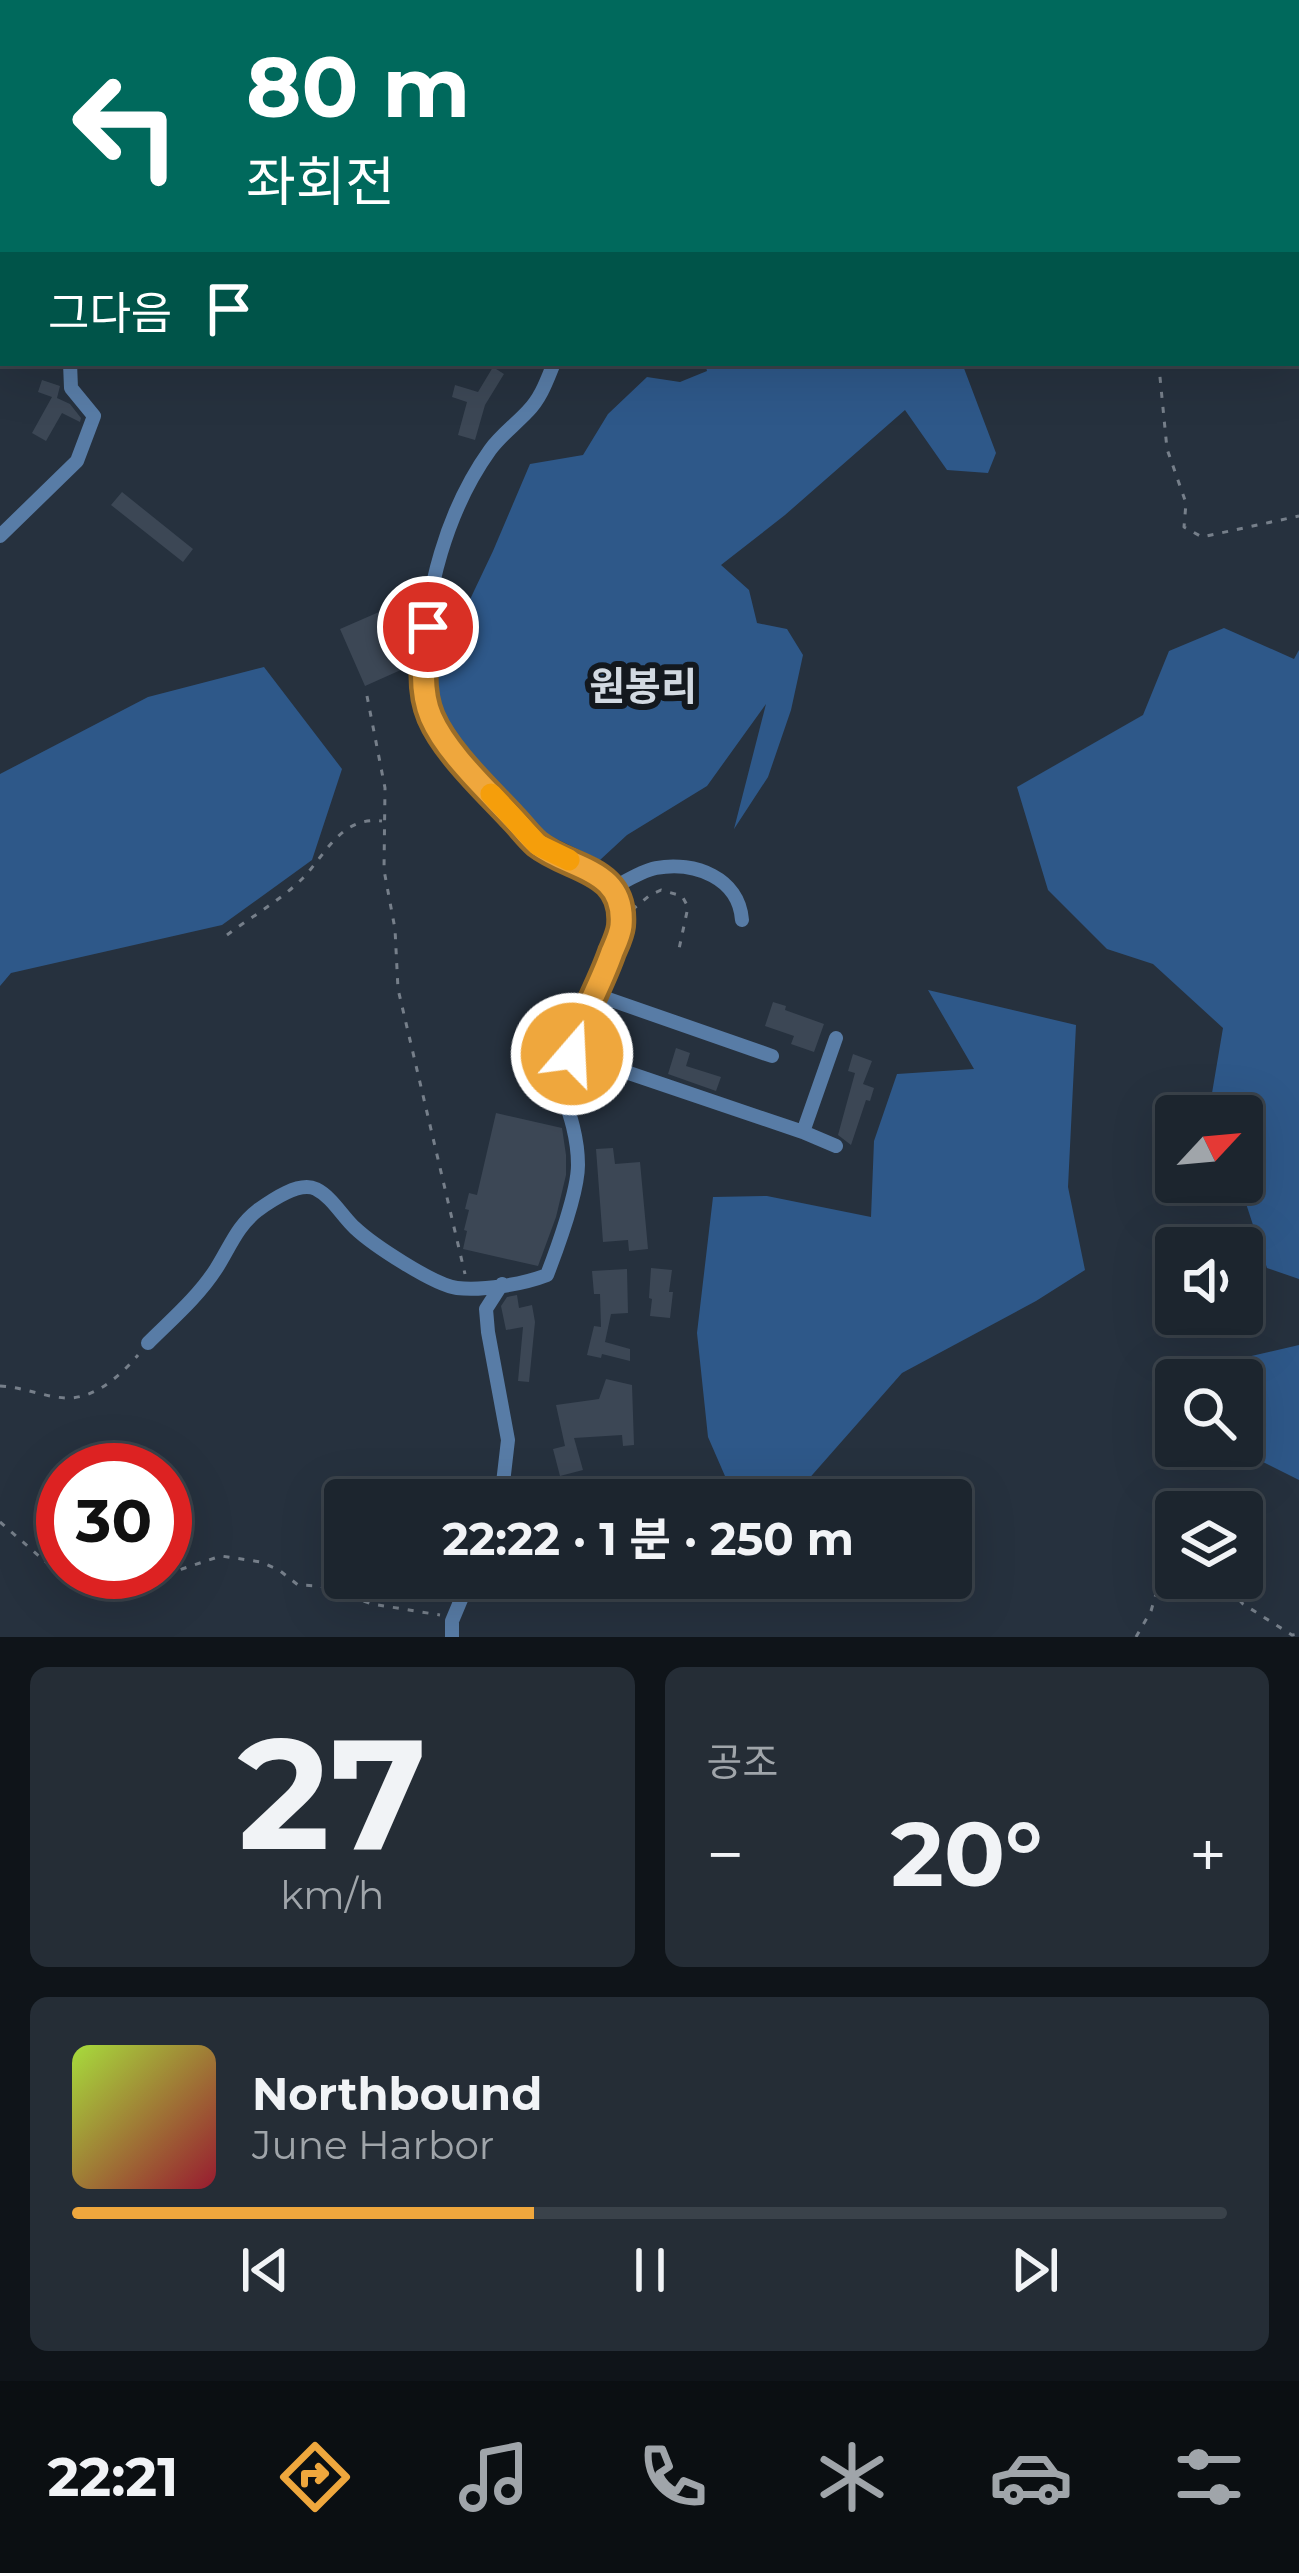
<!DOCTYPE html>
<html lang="ko">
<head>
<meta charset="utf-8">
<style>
  body { margin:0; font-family:Montserrat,"Noto Sans KR",sans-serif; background:#252d36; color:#f1f3f6; height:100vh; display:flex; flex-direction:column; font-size:45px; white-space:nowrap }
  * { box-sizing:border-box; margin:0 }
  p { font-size:39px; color:#a0a5aa }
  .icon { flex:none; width:66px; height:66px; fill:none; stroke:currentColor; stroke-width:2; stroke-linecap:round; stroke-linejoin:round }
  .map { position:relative; height:1637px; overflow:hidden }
  .panel { display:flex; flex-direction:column; gap:30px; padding:30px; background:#0f1419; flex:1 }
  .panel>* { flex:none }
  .guide { position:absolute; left:0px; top:0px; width:1299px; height:366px; box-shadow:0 12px 48px #0002,0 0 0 3px #3a424a; background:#00695c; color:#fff; overflow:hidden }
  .needle { width:78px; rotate:64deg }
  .tools { position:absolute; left:1155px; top:1095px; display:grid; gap:24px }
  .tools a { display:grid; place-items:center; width:108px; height:108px; border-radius:12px; background:#1c252e; box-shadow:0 12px 48px #0002,0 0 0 3px #3a424a; font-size:60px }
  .speed { position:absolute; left:36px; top:1443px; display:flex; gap:24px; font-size:60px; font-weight:700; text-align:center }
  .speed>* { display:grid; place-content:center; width:156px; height:156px; border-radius:50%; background:#1c252e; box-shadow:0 12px 48px #0002,0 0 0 3px #3a424a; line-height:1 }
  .speed .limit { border:18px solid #d22; background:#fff; color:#111 }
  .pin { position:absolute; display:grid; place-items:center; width:102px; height:102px; color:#fff; margin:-51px; border:6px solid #fff; border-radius:50%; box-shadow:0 3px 12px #0007 }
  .me { position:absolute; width:132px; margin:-66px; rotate:19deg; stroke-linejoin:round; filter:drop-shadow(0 0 9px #0008) }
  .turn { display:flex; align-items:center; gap:42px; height:252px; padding:0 48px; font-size:54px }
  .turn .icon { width:156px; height:156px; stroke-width:2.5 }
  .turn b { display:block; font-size:84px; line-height:102px }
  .then { display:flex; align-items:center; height:114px; padding:0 48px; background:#0003; gap:24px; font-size:45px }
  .big { font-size:90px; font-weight:700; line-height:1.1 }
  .panel .widget { flex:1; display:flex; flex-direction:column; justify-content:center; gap:18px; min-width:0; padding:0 42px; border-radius:18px; background:#252d36 }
  .panel .dial { align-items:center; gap:0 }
  .dial b { font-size:156px; line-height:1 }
  .song { display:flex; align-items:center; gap:36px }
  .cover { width:144px; height:144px; border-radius:18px; background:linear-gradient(135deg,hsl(80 70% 55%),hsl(350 70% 35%)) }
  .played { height:12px; border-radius:6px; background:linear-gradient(90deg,#efa73d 40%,#3a424a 40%) }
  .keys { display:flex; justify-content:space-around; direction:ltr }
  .heat { display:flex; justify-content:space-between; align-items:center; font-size:66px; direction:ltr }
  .panel .tiles { flex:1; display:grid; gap:30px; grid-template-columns:1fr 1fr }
  .widget:last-child { grid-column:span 2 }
  .trip { position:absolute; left:324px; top:1479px; width:648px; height:120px; border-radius:12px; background:#1c252e; box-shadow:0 12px 48px #0002,0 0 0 3px #3a424a; font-weight:700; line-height:120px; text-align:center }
  .menu { display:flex; height:192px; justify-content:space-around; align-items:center; background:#0b0f12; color:#a0a5aa }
  .menu .icon { width:84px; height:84px }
  .menu .active { color:#efa73d }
  .menu b { font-size:54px; color:#f1f3f6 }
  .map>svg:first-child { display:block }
  .green { fill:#2e5889 }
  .building { fill:#3c4755 }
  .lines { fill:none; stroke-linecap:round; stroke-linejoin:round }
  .path { stroke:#767f8a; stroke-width:3; stroke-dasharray:6 9; stroke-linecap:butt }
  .street { stroke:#587ca6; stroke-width:14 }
  .route-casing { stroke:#9b6d28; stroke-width:30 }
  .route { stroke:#efa73d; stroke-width:21 }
  .slow { stroke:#f59e0b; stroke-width:21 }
  .labels { text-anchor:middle; stroke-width:12; stroke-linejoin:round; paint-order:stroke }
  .quarter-label { font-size:39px; font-weight:bold; fill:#d2d9e1; stroke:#13181e }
</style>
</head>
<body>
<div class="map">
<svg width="1299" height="1637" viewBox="0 0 1299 1637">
  <rect width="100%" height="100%" fill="#26313e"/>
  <path class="green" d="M705,363H962L996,453L988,473L947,470L905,410L785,515L721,565L749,590L757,623L787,629L803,655L791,710L768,777L734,829L766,704L707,786L627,835L600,860L532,827L456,739L436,704L435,659L455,631L493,551L530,464L583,455L608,414L647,377L680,382L707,371Z
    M1224,628L1294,659L1299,650V1279L1267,1268L1239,1182H1242V1116H1217L1211,1099L1223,1028L1153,964L1107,949L1048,890L1017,787L1143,715L1169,651Z
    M264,667L342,769L312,860L222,925L11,973L0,986V774L148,697Z
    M928,990L1076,1025L1068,1187L1085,1270L1036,1301L902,1373L806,1482L735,1499L708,1437L697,1333L713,1197L767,1196L871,1217L874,1141L897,1074L974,1069Z
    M1299,1345V1480L1231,1446H1242V1380H1196L1208,1366Z"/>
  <path class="building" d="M493,367L504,374L485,405L475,440L458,435L467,402L452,397L455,385L478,392Z
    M42,380L60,386L57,398L70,404L81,418L80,422L62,413L46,441L32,433L52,397L38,392Z
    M122,492L193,549L183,562L111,505Z
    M379,612L403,669L365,686L340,629Z
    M773,1002L786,1006L785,1010L824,1024L814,1052L791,1044L794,1036L765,1026Z
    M676,1048L690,1053L686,1066L721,1077L716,1091L668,1074Z
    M853,1054L872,1061L863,1084L874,1088L870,1101L866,1100L851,1145L838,1135L855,1073L848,1071Z
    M496,1113L562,1128L566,1155V1175L556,1217L538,1266L463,1249L467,1231L464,1230L469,1210L465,1209L469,1193L477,1195Z
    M613,1148L615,1164L640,1162L648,1249L629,1251L628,1240L603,1242L596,1149Z
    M651,1268L672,1270L669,1292H673L670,1318L650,1316L652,1299L649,1298Z
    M627,1269L628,1313L611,1314L605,1342L630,1349V1361L602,1354L601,1358L587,1355L594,1326L601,1327L600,1294H594L592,1271Z
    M517,1295L519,1308L532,1305L535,1322L529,1382L518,1381L523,1327L506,1330L501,1306L507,1297Z
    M606,1379L632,1385L634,1445L623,1446L622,1435L574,1438L583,1470L560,1476L553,1449L565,1446L556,1405L599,1399Z"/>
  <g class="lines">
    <path class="path" d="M1296,144L1299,141
      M1162,363L1159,367L1167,449L1186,503L1184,527L1202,537L1299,516
      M367,696L385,788L384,870L395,929L398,989L465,1274
      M632,910L650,895L661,890L682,896L688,907L679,949
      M227,935C251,917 281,900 303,878C326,854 341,816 382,821
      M0,1386C23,1387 44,1397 66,1398C95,1399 121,1375 138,1355
      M0,1522L55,1570L98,1594H121L136,1590L182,1569L221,1556L261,1562L279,1570L298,1585L320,1586L372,1604L440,1615
      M1219,1578L1243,1604L1292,1635L1299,1634
      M1136,1637L1151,1611L1160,1580L1176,1557"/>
    <path class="street" d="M52,0L53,3
      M1117,0L1120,3
      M1226,0V3
      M341,3L343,0
      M984,3L988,0
      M1296,103L1299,99
      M1296,121L1299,123
      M0,536L77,461L94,416L71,388L70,363
      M613,888C626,881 641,871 656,868C695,861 739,878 742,920
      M594,994L772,1056
      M573,1054L803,1132L836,1038
      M803,1132L836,1146
      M148,1343C171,1320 198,1297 216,1269C230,1247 237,1226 258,1210C272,1200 299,1181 316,1189C332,1197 342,1216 355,1228C373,1245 434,1285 457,1288C483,1291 524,1284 547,1275C557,1249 578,1191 578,1165C578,1135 568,1109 559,1082C570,1059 576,1037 585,1013C599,977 627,943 618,902C610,868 564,862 539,845C530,839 522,827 514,819C488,790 449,754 432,720C424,703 424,684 424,666C424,593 447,510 490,450C501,435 515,425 528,411C541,398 547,380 554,363
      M501,1500L508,1440L488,1332L486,1309L502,1284
      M452,1637V1621L470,1578"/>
  </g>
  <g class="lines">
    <defs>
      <path id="route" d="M428,627C424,656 419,689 431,717C446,752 486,789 512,817C520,825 528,836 537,844C570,870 626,868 621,926C620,935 615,945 612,952C600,987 580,1018 572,1054"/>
    </defs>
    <use href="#route" class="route-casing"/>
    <use href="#route" class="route"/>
    <path class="slow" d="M491,794L538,845L569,860"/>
  </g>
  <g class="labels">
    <g class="quarter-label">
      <text x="643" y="700">원봉리</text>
    </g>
  </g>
</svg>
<div class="tools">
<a><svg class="needle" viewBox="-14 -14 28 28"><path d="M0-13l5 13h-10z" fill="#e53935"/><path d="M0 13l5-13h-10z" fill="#a0a5aa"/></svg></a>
<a><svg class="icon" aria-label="sound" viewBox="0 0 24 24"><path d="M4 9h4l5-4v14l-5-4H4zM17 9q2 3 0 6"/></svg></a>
<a><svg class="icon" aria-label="search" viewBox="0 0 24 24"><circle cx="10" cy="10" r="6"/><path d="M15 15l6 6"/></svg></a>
<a><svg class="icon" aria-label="layers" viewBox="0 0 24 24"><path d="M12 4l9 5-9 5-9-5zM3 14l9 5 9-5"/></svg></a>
</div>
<div class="speed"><div class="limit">30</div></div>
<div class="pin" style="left:428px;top:627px;background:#d93025"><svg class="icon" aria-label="arrive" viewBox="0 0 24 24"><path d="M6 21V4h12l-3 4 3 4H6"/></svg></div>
<svg class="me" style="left:572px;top:1054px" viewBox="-20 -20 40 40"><circle r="17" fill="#efa73d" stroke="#fff" stroke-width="3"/><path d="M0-11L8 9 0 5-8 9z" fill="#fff"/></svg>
<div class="trip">22:22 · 1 분 · 250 m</div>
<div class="guide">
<div class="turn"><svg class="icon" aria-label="left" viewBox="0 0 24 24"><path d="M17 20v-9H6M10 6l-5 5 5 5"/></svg><div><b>80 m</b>좌회전</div></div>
<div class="then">그다음<svg class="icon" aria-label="arrive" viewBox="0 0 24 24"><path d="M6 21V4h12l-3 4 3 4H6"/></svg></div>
</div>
</div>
<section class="panel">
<div class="tiles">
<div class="widget dial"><b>27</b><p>km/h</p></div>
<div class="widget"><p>공조</p>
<div class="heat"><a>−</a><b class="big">20°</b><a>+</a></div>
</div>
<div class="widget">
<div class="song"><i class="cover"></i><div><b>Northbound</b><p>June Harbor</p></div></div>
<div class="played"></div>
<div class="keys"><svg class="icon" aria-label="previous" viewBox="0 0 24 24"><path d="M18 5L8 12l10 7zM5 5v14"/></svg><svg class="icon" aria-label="pause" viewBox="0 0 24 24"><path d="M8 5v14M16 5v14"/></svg><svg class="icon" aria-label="next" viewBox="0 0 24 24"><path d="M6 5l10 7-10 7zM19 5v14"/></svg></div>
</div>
</div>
</section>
<nav class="menu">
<b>22:21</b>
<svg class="icon active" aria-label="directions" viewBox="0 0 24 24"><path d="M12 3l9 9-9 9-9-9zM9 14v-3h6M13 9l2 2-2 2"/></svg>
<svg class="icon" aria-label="music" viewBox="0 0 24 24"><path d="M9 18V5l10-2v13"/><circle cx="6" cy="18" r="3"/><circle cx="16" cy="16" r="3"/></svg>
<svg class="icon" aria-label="phone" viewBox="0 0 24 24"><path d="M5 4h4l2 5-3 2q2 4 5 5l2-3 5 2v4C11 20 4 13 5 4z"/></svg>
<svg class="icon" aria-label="climate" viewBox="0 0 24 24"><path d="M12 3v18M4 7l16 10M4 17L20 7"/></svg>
<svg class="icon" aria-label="car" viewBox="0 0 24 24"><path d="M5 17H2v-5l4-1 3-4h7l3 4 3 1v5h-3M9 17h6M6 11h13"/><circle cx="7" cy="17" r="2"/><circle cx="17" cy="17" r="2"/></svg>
<svg class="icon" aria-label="filters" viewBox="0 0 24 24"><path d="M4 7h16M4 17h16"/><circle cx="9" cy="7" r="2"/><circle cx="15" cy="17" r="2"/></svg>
</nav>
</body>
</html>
